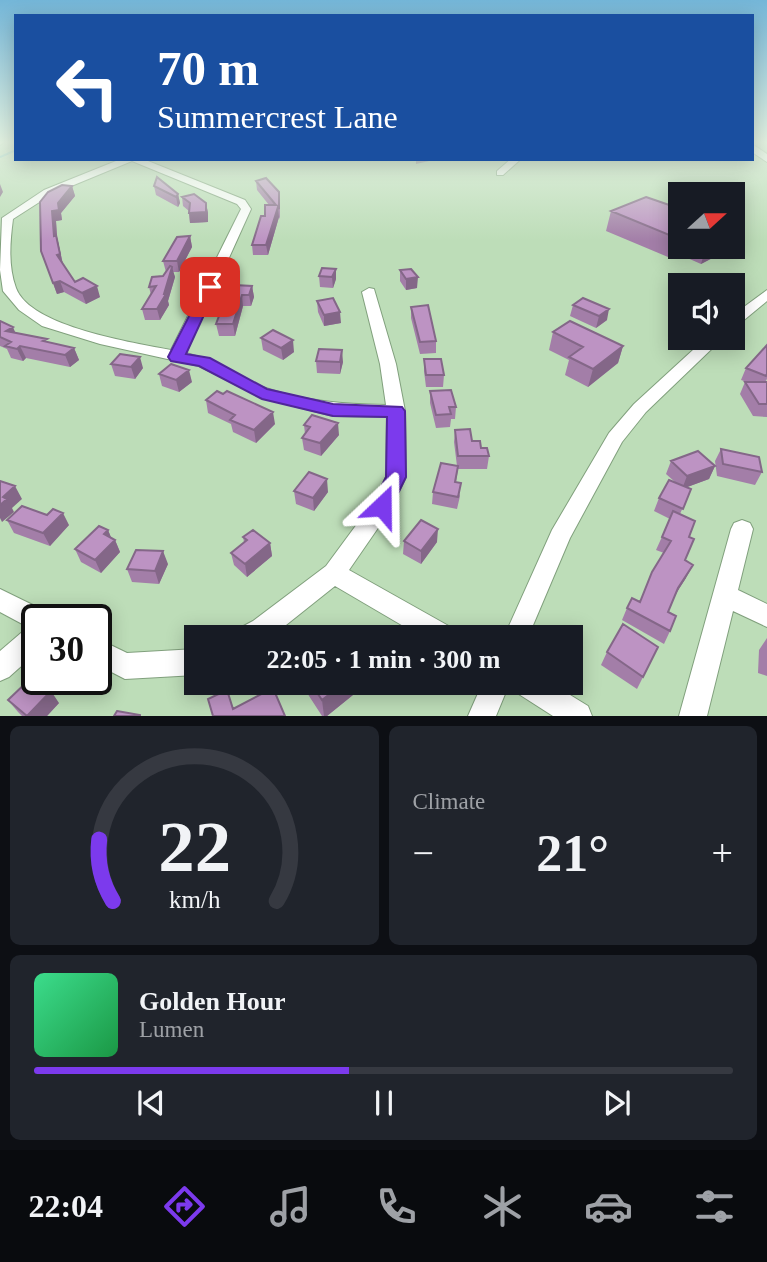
<!DOCTYPE html>
<html lang="en">
<head>
<meta charset="utf-8">
<style>
  body { margin:0; font-family:Georgia,serif; background:#20242c; color:#f1f3f6; height:100vh; display:flex; flex-direction:column; font-size:26px; white-space:nowrap }
  * { box-sizing:border-box; margin:0 }
  p { font-size:23px; color:#9ea1a6 }
  .icon { flex:none; width:38px; height:38px; fill:none; stroke:currentColor; stroke-width:2; stroke-linecap:round; stroke-linejoin:round }
  .map { position:relative; height:716px; overflow:hidden }
  .panel { display:flex; flex-direction:column; gap:10px; padding:10px; background:#0d0f14; flex:1 }
  .panel>* { flex:none }
  .top-card { position:absolute; left:14px; top:14px; width:740px; height:147px; border-radius:0px; box-shadow:0 4px 18px #0003; background:#1a4fa0; color:#fff; overflow:hidden }
  .needle { width:46px; rotate:69deg }
  .fabs { position:absolute; left:668px; top:182px; display:grid; gap:14px }
  .fabs a { display:grid; place-items:center; width:77px; height:77px; border-radius:0px; background:#171b24; box-shadow:0 4px 18px #0003; font-size:35px }
  .speed { position:absolute; left:21px; top:604px; display:flex; gap:14px; font-size:35px; font-weight:700; text-align:center }
  .speed>* { display:grid; place-content:center; width:91px; height:91px; border-radius:50%; background:#171b24; box-shadow:0 4px 18px #0003; line-height:1 }
  .speed .limit { border:4px solid #111; border-radius:10px; background:#fff; color:#111 }
  .pin { position:absolute; display:grid; place-items:center; width:60px; height:60px; color:#fff; margin:-30px; border-radius:14px; box-shadow:0 4px 10px #0006 }
  .me { position:absolute; width:77px; margin:-38px; rotate:23deg; stroke-linejoin:round; filter:drop-shadow(0 0 5px #0008) }
  .turn { display:flex; align-items:center; gap:24px; height:147px; padding:0 28px; font-size:32px }
  .turn .icon { width:91px; height:91px; stroke-width:2.5 }
  .turn b { display:block; font-size:49px; line-height:60px }
  .big { font-size:52px; font-weight:700; line-height:1.1 }
  .panel .widget { flex:1; display:flex; flex-direction:column; justify-content:center; gap:10px; min-width:0; padding:0 24px; border-radius:10px; background:#20242c }
  .panel .dial { align-items:center; gap:0 }
  .dial svg { height:182px; overflow:visible; fill:none; stroke:#363941; stroke-width:7; stroke-linecap:round; text-anchor:middle }
  .dial text { fill:#f1f3f6; stroke:none }
  .song { display:flex; align-items:center; gap:21px }
  .cover { width:84px; height:84px; border-radius:10px; background:linear-gradient(135deg,hsl(150 70% 55%),hsl(140 70% 35%)) }
  .played { height:7px; border-radius:4px; background:linear-gradient(90deg,#7c3aed 45%,#363941 45%) }
  .keys { display:flex; justify-content:space-around; direction:ltr }
  .heat { display:flex; justify-content:space-between; align-items:center; font-size:38px; direction:ltr }
  .panel .tiles { flex:1; display:grid; gap:10px; grid-template-columns:1fr 1fr }
  .widget:last-child { grid-column:span 2 }
  .trip { position:absolute; left:184px; top:625px; width:399px; height:70px; border-radius:0px; background:#171b24; box-shadow:0 4px 18px #0003; font-weight:700; line-height:70px; text-align:center }
  .tab-bar { display:flex; height:112px; justify-content:space-around; align-items:center; background:#090b0e; color:#9ea1a6 }
  .tab-bar .icon { width:49px; height:49px }
  .tab-bar .on { color:#7c3aed }
  .tab-bar b { font-size:32px; color:#f1f3f6 }
  .map>svg:first-child { display:block }
  .lines { fill:none; stroke-linecap:round; stroke-linejoin:round }
  .stream { stroke:#66bac0; stroke-width:2 }
  .minor-casing { stroke:#81a07d; stroke-width:2 }
  .minor { fill:#fff; fill-rule:evenodd }
  .wall { fill:#a37ea8 }
  .shaded-wall { fill:#846788 }
  .building { fill:#bd93c3; stroke:#846788; stroke-width:2 }
  .route { fill:#7c3aed; stroke:#51269a; stroke-width:2 }
</style>
</head>
<body>
<div class="map">
<svg width="767" height="716" viewBox="0 0 767 716">
  <rect width="100%" height="100%" fill="#bdddb8"/>
  <g class="lines">
    <path class="stream" d="M0,157L16,150"/>
    <defs>
      <path id="minor" d="M0,141H6L0,145Z
        M752,144L767,154V162L752,152Z
        M121,159H143L245,200L251,209L186,353C220,361 239,380 269,389C308,402 346,404 386,405L380,364L362,292L369,288L374,289L396,364L405,411L406,477L389,512L349,570L454,629L457,637H422L335,586L271,637H235L238,629L253,621L326,566L374,501L386,477L387,417L333,416L262,398L199,366L100,344L42,326L19,310L3,291L0,270L2,218L44,190ZM132,161L237,204L241,209L171,350C135,343 30,327 16,288C8,266 10,242 13,219L52,194Z
        M511,159H521L503,175H497V171Z
        M767,290V301L738,325L733,326V315Z
        M706,338H723L646,412L622,442L570,538L528,637H504L552,530L609,433L634,404Z
        M742,520L750,523L753,529L738,590L767,604V627L733,611L707,716H679L731,529L734,523Z
        M0,589L47,612L50,620H37V652L9,677L0,681V651L28,627L0,612Z
        M96,638L127,653L196,649V675L125,679L96,664Z
        M483,682H510L496,716H468Z
        M510,682H549L588,706L592,716H553L514,691Z"/>
    </defs>
    <use href="#minor" class="minor-casing"/>
    <use href="#minor" class="minor"/>
  </g>
  <path class="wall" d="M256,181L280,201V219L279,217L268,255H253L252,245L269,205L257,190Z
    M72,186L75,196L61,213L62,220L56,221L57,237L63,264L75,282L100,297L86,304L64,292L57,294L41,251Z
    M154,186L178,194L180,203L178,207L156,195Z
    M182,197L206,203L208,213V222L190,223L189,211L183,206Z
    M681,209V247H724L722,253L701,264L676,253L668,257L606,231L611,211Z
    M190,236L192,247L179,272H173L175,277L168,301L169,305L160,320H145L142,309L151,295L149,287L163,276L166,272L163,261Z
    M336,269V279L333,288L320,287L319,276Z
    M400,270L417,288L406,290L400,281Z
    M252,286L254,297L251,306H243L235,336H219L216,324L225,308Z
    M317,301L341,323L324,326L318,312Z
    M573,305L607,320L596,328L570,316Z
    M411,307L436,341V353L420,354L411,318Z
    M0,321L16,333L48,342L74,348L79,360L70,367L26,358L23,361L11,358L7,349L0,346Z
    M553,332L623,346L618,363L588,387L565,375L569,360L549,350Z
    M261,338L294,352L283,360L263,350Z
    M767,345V379L765,382H767V417L753,416L740,394L745,382H747L741,380L746,368Z
    M424,359L444,375L443,387H426L424,371Z
    M316,361L343,362L340,374L317,373Z
    M111,364L143,368L135,379L115,376Z
    M159,374L192,382L179,392L162,386Z
    M430,391L456,407L455,419H451L450,427L436,428L430,403Z
    M206,400L275,424L256,443L233,432L231,424L208,413Z
    M304,425L339,435L321,456L304,450L302,438L305,434Z
    M455,430L481,448L489,456L487,469H458L456,482L460,496L457,509L432,504L433,492L457,466L454,442Z
    M721,449L762,472L755,485L717,476L715,461Z
    M671,461L715,466L709,479L687,487L691,489L680,514L689,537L685,560L686,578L674,596L668,612L670,631L664,644L622,620L627,608L640,602L664,553L656,550L670,519L654,511L659,498L675,482L666,474Z
    M294,491L328,492L314,511L296,504Z
    M7,520L69,525L50,546L14,533Z
    M108,530L111,538L115,540L120,552L101,573L81,562L75,549Z
    M243,537L270,543L272,556L247,577L234,565L231,553L244,542Z
    M404,541L437,542L421,564L403,554Z
    M168,564L159,584L132,582L127,569Z
    M767,638V676L758,673L759,650Z
    M658,647L637,689L601,665L607,652Z
    M300,682H369L327,716H322Z
    M8,700L59,703L47,716H22L18,712Z"/>
  <path class="shaded-wall" d="M416,159H438L416,164Z
    M0,184L3,192L0,197Z
    M72,186L75,196L61,213L62,220L56,221L57,237L63,265L57,255L54,236L52,211Z
    M178,194L180,203L178,207L176,197Z
    M206,203L208,213V222L190,223L189,213Z
    M278,207L279,217L268,255L266,245Z
    M681,234V237L676,253L668,257L674,237Z
    M190,236L192,247L179,272L177,261Z
    M706,247H724L722,253L701,264Z
    M172,267L175,277L168,301L169,305L160,320L157,309L164,294Z
    M336,269V279L333,288L332,277Z
    M418,277L417,288L406,290V279Z
    M60,281L64,292L57,294L53,283Z
    M97,286L100,297L86,304L82,293Z
    M252,286L254,297L251,306L249,295Z
    M242,295L243,306L235,336L233,324Z
    M609,309L607,320L596,328L599,316Z
    M340,312L341,323L324,326V315Z
    M13,327L18,339L6,331Z
    M293,340L294,352L283,360L281,348Z
    M20,346L26,358L23,361L17,349Z
    M623,346L618,363L588,387L593,369Z
    M74,348L79,360L70,367L65,355Z
    M342,350L343,362L340,374V362Z
    M140,357L143,368L135,379L131,367Z
    M189,370L192,382L179,392L176,380Z
    M273,412L275,424L256,443L254,430Z
    M338,423L339,435L321,456L320,443Z
    M715,466L709,479L682,489L687,476Z
    M327,479L328,492L314,511L313,498Z
    M15,486L22,499L12,508L14,512L2,522L0,518V505L3,497Z
    M63,513L69,525L50,546L43,533Z
    M438,529L437,542L421,564V551Z
    M108,530L113,542L115,540L120,552L101,573L95,560L104,534Z
    M270,543L272,556L247,577L245,564Z
    M163,551L168,564L159,584L155,571Z
    M693,565L686,578L672,600L678,588Z
    M345,682H369L327,716H324L322,700Z
    M51,691L59,703L47,716H27Z"/>
  <path class="building" d="M157,177L178,194L176,197L154,186Z
    M266,178L279,192V209L278,207L266,245H252L261,216H265V205H276L256,181Z
    M62,185L72,186L58,203L59,210L52,211L54,236L56,235L60,254L57,255L75,282L83,278L97,286L82,293L60,281L53,283L41,251L40,202L48,192Z
    M194,194L206,203V212L189,213L190,203L182,197Z
    M646,197L681,209V234L674,237L611,211Z
    M190,236L177,261H163L177,237Z
    M170,266L172,267L164,294H166L157,309H142L156,286L149,287L152,277L163,276Z
    M322,268L336,269L332,277L319,276Z
    M411,269L418,277L406,279L400,270Z
    M234,285L252,286L249,295H242L233,324H216L222,308H225Z
    M333,298L340,312L324,315L317,301Z
    M583,298L609,309L599,316L573,305Z
    M428,305L436,341L420,342L411,307Z
    M0,321L13,327L6,331L47,339L43,341L74,348L65,355L20,346L17,349L5,346L11,342L0,337Z
    M570,321L623,346L593,369L569,357L583,347L553,332Z
    M273,330L293,340L281,348L261,338Z
    M767,345V374L766,376L746,368Z
    M319,349L342,350L340,362L316,361Z
    M120,354L140,357L131,367L111,364Z
    M424,359H441L444,375H426Z
    M171,364L189,370L176,380L159,374Z
    M745,382H767V404H759Z
    M451,390L456,407H449L451,414L436,415L430,391Z
    M217,391L223,394L227,391L273,412L254,430L230,420L235,415L206,400Z
    M312,415L338,423L320,443L302,438L310,427L304,425Z
    M470,429L472,441H480L481,448H487L489,456H458L455,430Z
    M721,449L759,457L762,472L723,464Z
    M698,451L715,466L687,476L671,461Z
    M441,463L458,466L455,482L461,483L458,497L433,492Z
    M309,472L327,479L313,498L294,491Z
    M669,480L691,489L683,509L659,498Z
    M0,481L15,486L3,497L7,499L0,505Z
    M22,506L47,515L53,509L63,513L43,533L7,520Z
    M673,511L695,521L689,537L694,539L685,560L693,565L678,588L668,612L676,616L670,631L627,608L632,598L640,602L652,572L671,541L662,537Z
    M421,520L438,529L421,551L404,541Z
    M99,526L108,530L104,534L115,540L95,560L75,549Z
    M253,530L270,543L245,564L231,553L247,540L243,537Z
    M136,550L163,551L155,571L127,569Z
    M623,624L658,647L643,677L607,652Z
    M32,677L51,691L27,716L8,700Z
    M310,682H345L322,700Z
    M273,688L285,716H213L208,699L227,690L233,709Z
    M117,711L140,715V716H114Z"/>
  <linearGradient id="sky" x2="0" y2="1"><stop stop-color="#74b6d8"/><stop offset="0.59" stop-color="#e1f0df"/><stop offset="1" stop-color="#e1f0df" stop-opacity="0"/></linearGradient>
  <rect width="767" height="241" fill="url(#sky)"/>
  <path class="route" d="M210,283L217,287L186,354L210,358L267,389L333,404L402,407L405,411L406,477L389,512L382,514L375,512L372,506L386,477L387,417L333,416L262,399L199,366L171,361L168,357L204,287Z"/>
</svg>
<div class="fabs">
<a><svg class="needle" viewBox="-14 -14 28 28"><path d="M0-13l5 13h-10z" fill="#e53935"/><path d="M0 13l5-13h-10z" fill="#9ea1a6"/></svg></a>
<a><svg class="icon" aria-label="sound" viewBox="0 0 24 24"><path d="M4 9h4l5-4v14l-5-4H4zM17 9q2 3 0 6"/></svg></a>
</div>
<div class="speed"><div class="limit">30</div></div>
<div class="pin" style="left:210px;top:287px;background:#d93025"><svg class="icon" aria-label="arrive" viewBox="0 0 24 24"><path d="M6 21V4h12l-3 4 3 4H6"/></svg></div>
<svg class="me" style="left:382px;top:506px" viewBox="-20 -20 40 40"><path d="M0-17L14 15 0 8-14 15z" fill="#7c3aed" stroke="#fff" stroke-width="4"/></svg>
<div class="trip">22:05 · 1 min · 300 m</div>
<div class="top-card">
<div class="turn"><svg class="icon" aria-label="left" viewBox="0 0 24 24"><path d="M17 20v-9H6M10 6l-5 5 5 5"/></svg><div><b>70 m</b>Summercrest Lane</div></div>
</div>
</div>
<section class="panel">
<div class="tiles">
<div class="widget dial"><svg viewBox="0 0 100 80">
<path d="M14 69A42 42 0 1 1 86 69"/>
<path d="M14 69A42 42 0 0 1 8 42" stroke="#7c3aed"/>
<text x="50" y="56" font-size="32" font-weight="700">22</text>
<text x="50" y="72" font-size="11">km/h</text>
</svg></div>
<div class="widget"><p>Climate</p>
<div class="heat"><a>−</a><b class="big">21°</b><a>+</a></div>
</div>
<div class="widget">
<div class="song"><i class="cover"></i><div><b>Golden Hour</b><p>Lumen</p></div></div>
<div class="played"></div>
<div class="keys"><svg class="icon" aria-label="previous" viewBox="0 0 24 24"><path d="M18 5L8 12l10 7zM5 5v14"/></svg><svg class="icon" aria-label="pause" viewBox="0 0 24 24"><path d="M8 5v14M16 5v14"/></svg><svg class="icon" aria-label="next" viewBox="0 0 24 24"><path d="M6 5l10 7-10 7zM19 5v14"/></svg></div>
</div>
</div>
</section>
<nav class="tab-bar">
<b>22:04</b>
<svg class="icon on" aria-label="directions" viewBox="0 0 24 24"><path d="M12 3l9 9-9 9-9-9zM9 14v-3h6M13 9l2 2-2 2"/></svg>
<svg class="icon" aria-label="music" viewBox="0 0 24 24"><path d="M9 18V5l10-2v13"/><circle cx="6" cy="18" r="3"/><circle cx="16" cy="16" r="3"/></svg>
<svg class="icon" aria-label="phone" viewBox="0 0 24 24"><path d="M5 4h4l2 5-3 2q2 4 5 5l2-3 5 2v4C11 20 4 13 5 4z"/></svg>
<svg class="icon" aria-label="climate" viewBox="0 0 24 24"><path d="M12 3v18M4 7l16 10M4 17L20 7"/></svg>
<svg class="icon" aria-label="car" viewBox="0 0 24 24"><path d="M5 17H2v-5l4-1 3-4h7l3 4 3 1v5h-3M9 17h6M6 11h13"/><circle cx="7" cy="17" r="2"/><circle cx="17" cy="17" r="2"/></svg>
<svg class="icon" aria-label="filters" viewBox="0 0 24 24"><path d="M4 7h16M4 17h16"/><circle cx="9" cy="7" r="2"/><circle cx="15" cy="17" r="2"/></svg>
</nav>
</body>
</html>
